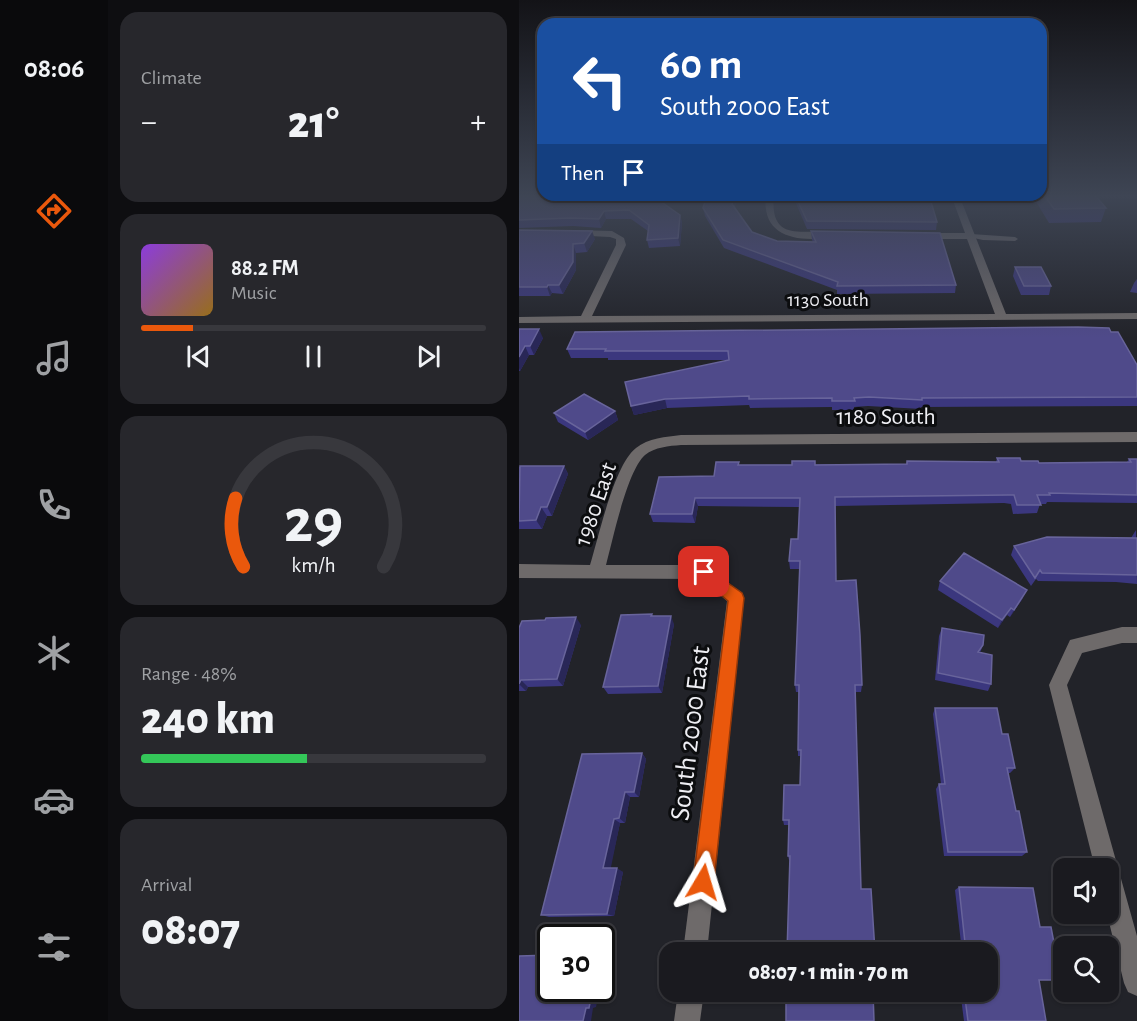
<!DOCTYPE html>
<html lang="en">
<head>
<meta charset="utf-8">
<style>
  body { margin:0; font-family:"Alegreya Sans",sans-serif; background:#27272c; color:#f1f3f6; height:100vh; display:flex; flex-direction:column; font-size:22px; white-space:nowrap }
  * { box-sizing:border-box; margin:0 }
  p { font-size:20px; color:#9fa1a4 }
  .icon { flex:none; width:33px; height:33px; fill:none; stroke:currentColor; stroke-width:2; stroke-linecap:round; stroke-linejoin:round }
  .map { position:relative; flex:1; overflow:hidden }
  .side { display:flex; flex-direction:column; gap:12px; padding:12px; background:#0e0e11; width:411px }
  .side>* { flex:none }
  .top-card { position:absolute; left:18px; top:18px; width:510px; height:183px; border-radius:18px; box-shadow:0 2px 4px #0004,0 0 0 2px #38383d; background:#1a4fa0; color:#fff; overflow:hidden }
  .controls { position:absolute; left:534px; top:858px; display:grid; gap:12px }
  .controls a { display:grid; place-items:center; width:66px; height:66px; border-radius:12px; background:#1a1a1f; box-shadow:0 2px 4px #0004,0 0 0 2px #38383d; font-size:30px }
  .speed { position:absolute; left:18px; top:924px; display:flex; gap:12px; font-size:30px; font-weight:700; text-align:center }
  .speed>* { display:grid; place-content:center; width:78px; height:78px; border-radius:50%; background:#1a1a1f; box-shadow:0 2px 4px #0004,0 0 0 2px #38383d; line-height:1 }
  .speed .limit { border:3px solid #111; border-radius:9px; background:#fff; color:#111 }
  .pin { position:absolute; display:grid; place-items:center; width:51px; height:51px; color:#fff; margin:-26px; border-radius:12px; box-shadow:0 3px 9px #0006 }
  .me { position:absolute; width:66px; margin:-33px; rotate:7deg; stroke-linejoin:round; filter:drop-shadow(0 0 4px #0008) }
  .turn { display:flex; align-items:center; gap:21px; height:126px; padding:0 24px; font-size:27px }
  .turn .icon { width:78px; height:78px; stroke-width:2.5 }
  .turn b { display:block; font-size:42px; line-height:51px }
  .then { display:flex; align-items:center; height:57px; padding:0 24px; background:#0003; gap:12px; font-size:22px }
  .big { font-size:45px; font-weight:800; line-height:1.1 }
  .side .tile { flex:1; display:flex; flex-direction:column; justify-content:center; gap:9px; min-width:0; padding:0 21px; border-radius:18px; background:#27272c }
  .side .dial { align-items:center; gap:0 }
  .dial svg { height:156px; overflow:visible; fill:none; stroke:#38383d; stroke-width:7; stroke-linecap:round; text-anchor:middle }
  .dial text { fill:#f1f3f6; stroke:none }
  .song { display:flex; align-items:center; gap:18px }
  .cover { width:72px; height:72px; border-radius:9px; background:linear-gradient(135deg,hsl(270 70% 55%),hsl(40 70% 35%)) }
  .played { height:6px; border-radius:3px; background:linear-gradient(90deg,#ea580c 15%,#38383d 15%) }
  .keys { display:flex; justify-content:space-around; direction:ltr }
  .heat { display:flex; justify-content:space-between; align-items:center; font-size:33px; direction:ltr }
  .charge { height:9px; border-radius:4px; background:linear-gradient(90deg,#34c759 48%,#38383d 0) }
  .trip { position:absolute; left:140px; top:942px; width:339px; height:60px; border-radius:18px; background:#1a1a1f; box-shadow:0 2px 4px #0004,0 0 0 2px #38383d; font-weight:800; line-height:60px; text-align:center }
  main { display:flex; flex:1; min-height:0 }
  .tab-bar { display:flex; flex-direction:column; width:108px; justify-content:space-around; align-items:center; background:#0a0a0c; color:#9fa1a4 }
  .tab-bar .icon { width:42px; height:42px }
  .tab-bar .current { color:#ea580c }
  .tab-bar b { font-size:27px; color:#f1f3f6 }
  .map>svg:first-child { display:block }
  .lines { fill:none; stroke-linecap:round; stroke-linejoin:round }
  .lane { fill:#6e6a6a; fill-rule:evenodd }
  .street { fill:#6e6a6a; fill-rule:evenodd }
  .wall { fill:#3b377e }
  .shaded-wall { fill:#292757 }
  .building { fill:#4f4a8a; stroke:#68649b; stroke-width:1.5 }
  .route { fill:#ea580c; stroke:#983908; stroke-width:1.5 }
  .labels { text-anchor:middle; stroke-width:6; stroke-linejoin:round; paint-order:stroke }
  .far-street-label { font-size:20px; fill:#eeeef3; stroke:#0c0d0f }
  .street-label { font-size:24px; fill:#eeeef3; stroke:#0c0d0f }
  .near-street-label { font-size:28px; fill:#eeeef3; stroke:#0c0d0f }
</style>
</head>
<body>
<main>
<nav class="tab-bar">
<b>08:06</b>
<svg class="icon current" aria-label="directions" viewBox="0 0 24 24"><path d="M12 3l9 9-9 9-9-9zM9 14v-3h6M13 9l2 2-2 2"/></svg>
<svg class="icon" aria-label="music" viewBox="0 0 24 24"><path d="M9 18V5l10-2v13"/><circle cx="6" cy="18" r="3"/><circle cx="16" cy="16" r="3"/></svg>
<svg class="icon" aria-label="phone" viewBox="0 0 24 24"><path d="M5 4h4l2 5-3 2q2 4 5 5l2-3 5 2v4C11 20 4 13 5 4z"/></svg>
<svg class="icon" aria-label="climate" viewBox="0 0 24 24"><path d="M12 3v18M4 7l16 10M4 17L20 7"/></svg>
<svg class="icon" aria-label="car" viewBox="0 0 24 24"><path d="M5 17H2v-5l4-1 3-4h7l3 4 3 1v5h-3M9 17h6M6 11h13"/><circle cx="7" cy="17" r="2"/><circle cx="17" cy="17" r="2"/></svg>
<svg class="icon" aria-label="filters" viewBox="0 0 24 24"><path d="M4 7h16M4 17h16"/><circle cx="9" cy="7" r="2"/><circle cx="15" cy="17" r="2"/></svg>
</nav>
<section class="side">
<div class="tile"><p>Climate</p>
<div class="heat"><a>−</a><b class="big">21°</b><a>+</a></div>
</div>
<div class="tile">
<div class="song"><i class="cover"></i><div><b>88.2 FM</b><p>Music</p></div></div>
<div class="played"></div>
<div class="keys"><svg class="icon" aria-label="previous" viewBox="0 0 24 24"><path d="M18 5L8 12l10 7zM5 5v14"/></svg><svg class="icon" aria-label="pause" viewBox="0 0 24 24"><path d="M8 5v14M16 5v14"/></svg><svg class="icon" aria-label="next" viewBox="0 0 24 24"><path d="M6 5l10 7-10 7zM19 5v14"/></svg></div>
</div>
<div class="tile dial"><svg viewBox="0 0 100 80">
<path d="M14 69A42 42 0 1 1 86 69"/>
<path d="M14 69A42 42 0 0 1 10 34" stroke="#ea580c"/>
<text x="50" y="56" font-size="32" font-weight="700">29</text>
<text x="50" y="72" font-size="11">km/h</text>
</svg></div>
<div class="tile"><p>Range · 48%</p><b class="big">240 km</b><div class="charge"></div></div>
<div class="tile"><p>Arrival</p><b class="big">08:07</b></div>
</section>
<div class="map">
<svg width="618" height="1021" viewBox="0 0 618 1021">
  <rect width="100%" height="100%" fill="#222329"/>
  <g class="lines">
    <path class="lane" d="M452,234L496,237L499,239L496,241L464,240L450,237V235Z"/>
    <path class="street" d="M247,195H255C249,250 296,223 315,236C309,240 300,239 293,239C263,239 243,227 247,195Z
      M432,195H440L487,314L618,313V319L0,323V317L62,316L97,245V239L91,237L51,235L50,233L54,230L93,231L105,238L107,245L73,316L476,314L448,239H401L397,236L401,233H446Z
      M618,432V442L162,445C150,446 136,447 126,455C108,471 94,539 87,565H185L223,593L225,598L188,952H164L208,601L182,579L0,578V564L71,565C80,536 95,465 117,448C129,438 147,437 162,435Z
      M603,627H618V643H603L563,653L548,685L618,936V996L609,992L605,983L588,914L590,868H576L530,685L551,640Z
      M159,992H185L181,1021H155Z"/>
  </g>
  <path class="wall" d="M0,195H149L145,204L161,215L163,223L161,246L130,248L128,240L129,231L112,219H87L82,228L54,226L0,228Z
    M188,195H218L216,207L233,232L258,241L294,242L293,240L292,231L437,285L436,293L318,294V290L205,248L186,216L184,208Z
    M276,195L418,222L417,230L288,229L276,201Z
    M513,195H576L587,208L582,222L530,223Z
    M0,230L76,239L68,252L57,253V270L44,294L33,293L31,296H0Z
    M496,267L532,286L530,295H502L494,276Z
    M618,279V293L611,292L615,283Z
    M0,329L24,338L15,355H10L1,371H0Z
    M592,332L618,365V406L402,407V409L349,406L335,407V410H313V407L231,408L230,405L148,408L115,415L112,406L210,360H89V358H52L48,349Z
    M96,411L99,420L69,440L39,422L35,413Z
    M478,458L520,463L608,462L610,459H618V503L528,502L527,504H521L518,513L494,514L492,504L485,503L316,506L317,581L343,685L342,692H336L342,889L356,952L271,860H270L269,856L270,825H265L264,820L281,785L282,756H279V750L280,692H277L276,685L281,569H271L270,561L279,539L280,507L179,506L176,523L134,522L131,514L220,462V465L387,464L388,461L477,462Z
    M45,466L49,474L33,516H28L23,529H0V467Z
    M617,530L618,584L597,582L519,581L517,579L512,586L492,555L495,546L612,538Z
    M421,581L504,598L491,617L488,615L479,628L419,590Z
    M133,614L134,616L155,624L143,693L89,694L84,687Z
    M62,625L44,686L9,687L7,691H0V628Z
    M423,628L464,645L461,653L472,684L469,691L416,680L420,636Z
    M416,708L483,734L496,768L491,773H489L497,811L508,852L503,856H425L417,789L420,784H422L414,714Z
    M123,753L127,759L120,797H111L106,823H101L91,868L104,872L95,916L30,917L22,915Z
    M440,887L520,981L527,1021H445L442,998H448L447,992H468V952H443L436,890Z"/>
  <path class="shaded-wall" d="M144,195H149L143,209L141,201Z
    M216,195H218L214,212L213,204Z
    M85,211L87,219L82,228L80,219Z
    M161,215L163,223L161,246L159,238Z
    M73,231L76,239L68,252L65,243Z
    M54,244L57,253V270L44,294L40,285Z
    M29,285L33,293L31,296L28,287Z
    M20,329L24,338L15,355L11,346Z
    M6,346L10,355L1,371L0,368V357Z
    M146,399L148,408L115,415L112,406Z
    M96,411L99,420L69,440L66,432Z
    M45,466L49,474L33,516L28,507Z
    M176,498L179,506L176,523L173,514Z
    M22,507L28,516L23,529L17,520Z
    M508,590L504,598L491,617L495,610Z
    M492,608L488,615L479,628L483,620Z
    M152,616L155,624L143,693L139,686Z
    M57,617L62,625L44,686L38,679Z
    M2,680L9,687L7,691L0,684Z
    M123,753L127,759L120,797L115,792Z
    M106,792L111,797L106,823L100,818Z
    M95,819L101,823L91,872L84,868Z
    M98,868L104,872L95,916L88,914Z
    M82,954H87L82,979Z
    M74,988H81L77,1007L74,1008L72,1021H64L67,1008Z"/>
  <path class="building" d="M0,195H144L141,201L161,215L159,238L128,240L130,225L110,210L85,211L80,219L52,218L0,220Z
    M188,195H216L213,204L233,232L258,241L297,242L292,231L421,233L437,285L318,286L319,282L204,240L184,208Z
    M276,195H410L418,222L288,221Z
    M525,195H576L587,208L535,209Z
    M0,230L73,231L65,243L54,244V262L40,285H29L28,287H0Z
    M496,267H522L532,286H505Z
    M559,327L590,328L592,332H599L618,365V397L403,398V400L350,397L335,398L336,401H313V398L230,399V396L146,399L112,406L106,382L210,360L209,351H86L87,349H48L56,332Z
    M0,329H20L11,346H6L0,357Z
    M65,394L96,411L66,432L35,413Z
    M478,458H501L502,461H519L520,463L612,462L610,459H618V495L530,493L531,495H518L522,505H498L495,495H489L316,497L317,581L337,580L341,635L343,685H336L342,889H352L356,952H268L271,856H269L270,820H264L265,785H281L282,750H279L280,685H276L281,561H270L272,539H279L281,498H176L173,514H131L140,477L195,476L197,462H220L219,465H273V461H296V465L388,464V461L480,462Z
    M1,466H45L28,507H22L17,520L0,521Z
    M528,537L618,538V575L523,573L521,570L516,578L495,546Z
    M445,553L508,590L495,610L492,608L483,620L421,581Z
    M133,614L132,616H152L139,686L84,687L102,615Z
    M57,617L38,679L2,680L0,684V628L3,621L26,620L27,618Z
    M423,628L465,635L464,645L459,652L473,655L472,684L419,673Z
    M416,708H478L483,734H489L496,768H488L497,811H500L508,852H429L420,784H426Z
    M123,753L115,792H106L100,818L95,819L84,868H98L88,914L22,915L63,754Z
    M440,887L514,888L521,927H532L542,980H520L527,1021H449L446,998H453L452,992H468V952H447Z
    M32,955V988H74L70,1008H67L64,1021H0V956Z
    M267,992H354L355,1021H267Z"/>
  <linearGradient id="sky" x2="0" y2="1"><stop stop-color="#131317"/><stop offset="0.58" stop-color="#3e4554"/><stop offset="1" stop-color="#3e4554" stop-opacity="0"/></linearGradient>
  <rect width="618" height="338" fill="url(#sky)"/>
  <path class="route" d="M185,566L223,593L225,598L195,882L192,889L184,892L177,889L174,882L209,601L180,576L178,572L180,568Z"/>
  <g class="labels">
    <g class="far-street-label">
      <text x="309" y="306">1130 South</text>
    </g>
    <g class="street-label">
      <text x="367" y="424">1180 South</text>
      <text transform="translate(76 504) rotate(-71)" y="8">1980 East</text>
    </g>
    <g class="near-street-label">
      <text transform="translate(170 733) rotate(-83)" y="10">South 2000 East</text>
    </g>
  </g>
</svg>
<div class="controls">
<a><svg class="icon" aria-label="sound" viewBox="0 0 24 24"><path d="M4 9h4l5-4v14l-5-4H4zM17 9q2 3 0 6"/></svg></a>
<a><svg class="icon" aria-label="search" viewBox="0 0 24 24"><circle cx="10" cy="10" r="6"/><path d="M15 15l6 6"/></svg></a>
</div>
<div class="speed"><div class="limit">30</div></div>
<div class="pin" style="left:185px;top:572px;background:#d93025"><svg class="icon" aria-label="arrive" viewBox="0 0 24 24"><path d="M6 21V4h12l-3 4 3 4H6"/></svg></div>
<svg class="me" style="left:184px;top:882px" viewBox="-20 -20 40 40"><path d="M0-17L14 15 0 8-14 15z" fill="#ea580c" stroke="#fff" stroke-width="4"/></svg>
<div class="trip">08:07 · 1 min · 70 m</div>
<div class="top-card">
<div class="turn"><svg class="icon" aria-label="left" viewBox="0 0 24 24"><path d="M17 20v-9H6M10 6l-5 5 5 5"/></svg><div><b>60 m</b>South 2000 East</div></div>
<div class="then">Then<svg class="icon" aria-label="arrive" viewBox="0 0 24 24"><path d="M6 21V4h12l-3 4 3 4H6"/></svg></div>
</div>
</div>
</main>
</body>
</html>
